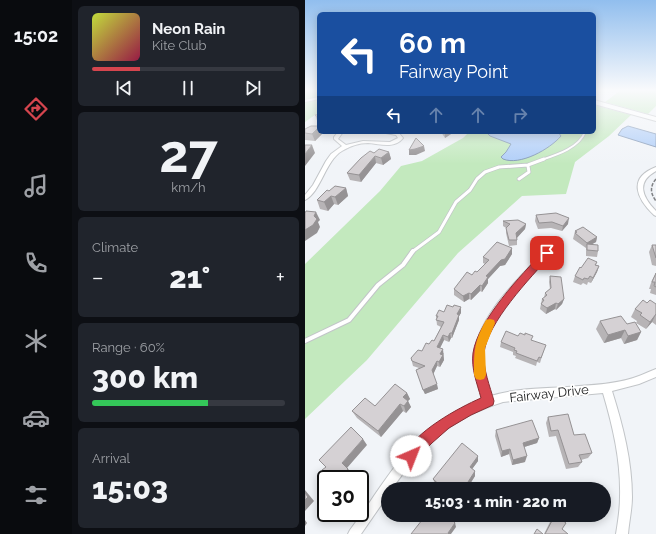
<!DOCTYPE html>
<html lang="en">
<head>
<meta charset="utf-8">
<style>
  body { margin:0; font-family:Raleway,sans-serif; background:#20242c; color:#f1f3f6; height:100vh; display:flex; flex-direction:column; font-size:15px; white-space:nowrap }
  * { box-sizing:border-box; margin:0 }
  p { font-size:13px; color:#9ea1a6 }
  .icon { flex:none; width:22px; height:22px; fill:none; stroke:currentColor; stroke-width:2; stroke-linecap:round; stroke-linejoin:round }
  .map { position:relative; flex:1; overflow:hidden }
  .sheet { display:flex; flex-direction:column; gap:6px; padding:6px; background:#0d0f14; width:233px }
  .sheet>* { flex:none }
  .top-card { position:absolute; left:12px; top:12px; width:279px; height:122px; border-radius:6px; box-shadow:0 2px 10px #0003; background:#1a4fa0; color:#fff; overflow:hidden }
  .speed { position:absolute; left:12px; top:470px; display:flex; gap:8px; font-size:20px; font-weight:700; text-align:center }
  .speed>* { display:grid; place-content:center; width:52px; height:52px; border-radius:50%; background:#171b24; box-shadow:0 2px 10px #0003; line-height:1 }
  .speed .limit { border:2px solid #111; border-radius:6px; background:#fff; color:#111 }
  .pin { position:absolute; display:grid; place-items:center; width:34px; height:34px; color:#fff; margin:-17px; border-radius:8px; box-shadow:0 2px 6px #0006 }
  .me { position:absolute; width:44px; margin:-22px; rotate:44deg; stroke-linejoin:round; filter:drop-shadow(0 0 3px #0008) }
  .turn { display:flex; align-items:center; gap:14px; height:84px; padding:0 16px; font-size:18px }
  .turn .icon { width:52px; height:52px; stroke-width:2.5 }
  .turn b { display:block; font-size:28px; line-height:34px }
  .lanes { display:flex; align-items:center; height:38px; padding:0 16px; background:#0003; justify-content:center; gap:20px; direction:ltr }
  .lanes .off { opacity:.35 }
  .big { font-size:30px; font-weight:800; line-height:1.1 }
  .sheet .widget { flex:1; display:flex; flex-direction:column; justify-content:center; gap:6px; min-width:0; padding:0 14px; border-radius:6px; background:#20242c }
  .sheet .dial { align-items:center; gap:0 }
  .dial b { font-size:52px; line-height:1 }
  .song { display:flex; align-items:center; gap:12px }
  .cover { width:48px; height:48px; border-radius:6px; background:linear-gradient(135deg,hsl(70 70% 55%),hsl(340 70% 35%)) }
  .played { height:4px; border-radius:2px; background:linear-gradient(90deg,#d5454e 25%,#363941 25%) }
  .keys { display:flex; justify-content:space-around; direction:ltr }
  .heat { display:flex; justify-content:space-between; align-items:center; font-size:22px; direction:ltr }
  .charge { height:6px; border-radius:3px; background:linear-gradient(90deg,#34c759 60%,#363941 0) }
  .trip { position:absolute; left:76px; top:482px; width:230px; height:40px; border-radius:20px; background:#171b24; box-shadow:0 2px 10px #0003; font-weight:800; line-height:40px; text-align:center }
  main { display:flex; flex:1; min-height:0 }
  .menu { display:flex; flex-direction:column; width:72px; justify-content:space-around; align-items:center; background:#090b0e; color:#9ea1a6 }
  .menu .icon { width:28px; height:28px }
  .menu .current { color:#d5454e }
  .menu b { font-size:18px; color:#f1f3f6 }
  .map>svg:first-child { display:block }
  .green { fill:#c3e9be }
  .water { fill:#b0cef8; stroke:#859ab8 }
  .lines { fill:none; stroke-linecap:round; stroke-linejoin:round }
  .lane-far2-casing { stroke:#c2c5c8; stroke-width:3.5 }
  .lane-far1-casing { stroke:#c2c5c8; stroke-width:4.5 }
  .lane-casing { stroke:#c2c5c8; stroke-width:6 }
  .street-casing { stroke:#c2c5c8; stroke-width:2 }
  .secondary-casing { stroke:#c2c5c8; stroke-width:2 }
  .path { stroke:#808285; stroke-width:1.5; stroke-dasharray:3.5 1.5; stroke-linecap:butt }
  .lane-far2 { stroke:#fff; stroke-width:2 }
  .lane-far1 { stroke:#fff; stroke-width:3 }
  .lane { stroke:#fff; stroke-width:4 }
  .street { fill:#fff; fill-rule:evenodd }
  .secondary { fill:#fff; fill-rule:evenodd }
  .wall { fill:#b7b4b6 }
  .shaded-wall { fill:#959294 }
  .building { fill:#d5d1d4; stroke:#959294 }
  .route { fill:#d5454e; stroke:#8a2d33 }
  .slow { fill:#f59e0b }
  .labels { text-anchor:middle; stroke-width:3.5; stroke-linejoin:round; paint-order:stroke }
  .near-street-label { font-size:13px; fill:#202122; stroke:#fff }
</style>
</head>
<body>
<main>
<nav class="menu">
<b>15:02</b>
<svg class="icon current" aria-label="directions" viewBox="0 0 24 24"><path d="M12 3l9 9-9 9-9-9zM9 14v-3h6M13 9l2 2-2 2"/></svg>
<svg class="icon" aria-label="music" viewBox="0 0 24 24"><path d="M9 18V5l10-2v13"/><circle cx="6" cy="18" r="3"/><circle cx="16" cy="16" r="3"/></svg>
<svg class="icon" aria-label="phone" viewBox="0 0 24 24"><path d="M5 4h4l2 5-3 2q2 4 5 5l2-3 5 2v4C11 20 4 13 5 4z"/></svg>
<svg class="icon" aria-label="climate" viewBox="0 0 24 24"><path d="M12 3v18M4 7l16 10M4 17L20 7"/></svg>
<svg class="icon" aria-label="car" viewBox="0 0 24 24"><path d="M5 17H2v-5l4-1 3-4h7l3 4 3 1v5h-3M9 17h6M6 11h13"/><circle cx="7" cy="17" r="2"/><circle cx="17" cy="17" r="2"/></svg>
<svg class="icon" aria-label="filters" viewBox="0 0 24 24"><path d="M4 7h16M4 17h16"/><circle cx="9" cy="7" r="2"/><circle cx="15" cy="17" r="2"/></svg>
</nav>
<section class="sheet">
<div class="widget">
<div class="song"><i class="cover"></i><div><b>Neon Rain</b><p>Kite Club</p></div></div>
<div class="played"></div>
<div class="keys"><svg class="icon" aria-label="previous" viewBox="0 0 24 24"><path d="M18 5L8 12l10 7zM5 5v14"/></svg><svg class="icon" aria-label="pause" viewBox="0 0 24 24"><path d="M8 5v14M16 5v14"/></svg><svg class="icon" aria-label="next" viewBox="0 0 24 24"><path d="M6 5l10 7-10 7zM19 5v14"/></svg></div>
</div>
<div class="widget dial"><b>27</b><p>km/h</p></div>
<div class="widget"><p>Climate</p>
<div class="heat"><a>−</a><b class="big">21°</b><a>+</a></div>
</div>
<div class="widget"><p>Range · 60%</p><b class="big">300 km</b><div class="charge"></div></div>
<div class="widget"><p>Arrival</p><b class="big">15:03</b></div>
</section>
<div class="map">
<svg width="351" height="534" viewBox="0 0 351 534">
  <rect width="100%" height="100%" fill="#f1f4f8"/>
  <path class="green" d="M0,90H14V112L0,122Z
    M316,90L351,91V106L343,114L300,102Z
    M289,105L326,115L304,136L270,162L261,194L217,196L153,253L62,360L0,419V264L75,191L96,166L117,161L158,138L164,132H289Z"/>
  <path class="water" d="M323,126L351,134V147L313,135L317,129Z
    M184,132H253L256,136C245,149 215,166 198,159L196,157L201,152L206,144L185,136L183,134Z"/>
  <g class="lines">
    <defs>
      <path id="lane-far2" d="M0,101L14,98
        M289,119V121
        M236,160C251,155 274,148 280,132"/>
      <path id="lane-far1" d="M214,179L224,172L223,166
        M107,252L134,232L151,202L165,190L172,179L180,172L194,167L223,165L239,159"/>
      <path id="lane" d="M0,341L44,320L73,285L98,265L108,251"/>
      <path id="street" d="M33,132H38L33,139L41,145L58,141L85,142L93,138L91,135L76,132L94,133L98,138C89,149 76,144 63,143C54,143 45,146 37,151C20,161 16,192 0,200V195L8,185L21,161L26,154L37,146L29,139V137Z
        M351,167V171C331,182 337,197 351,211V216L349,215C332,199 322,178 351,167Z
        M240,251H242L245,253C240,261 231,268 225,276C204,299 178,328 178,360C178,373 182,385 186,396C214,387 245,389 274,386C294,385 315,383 334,376C340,374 345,371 351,369V377L334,384L307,391C318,426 327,461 327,497C327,509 324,522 323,534H311C313,522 315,509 315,497C316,461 308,427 298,393L198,402C146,418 117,445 87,489H83V495L56,534H43L45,530C65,504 81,475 103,451C123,428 149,411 178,399C174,387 169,374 169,360C169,319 213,279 240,251Z"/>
      <path id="secondary" d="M289,100L351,117V121L289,104Z"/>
    </defs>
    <use href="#lane-far2" class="lane-far2-casing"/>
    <use href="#lane-far1" class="lane-far1-casing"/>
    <use href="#lane" class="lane-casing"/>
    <use href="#street" class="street-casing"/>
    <use href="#secondary" class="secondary-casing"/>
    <path class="path" d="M351,179C345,186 345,193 351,201"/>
    <use href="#lane-far2" class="lane-far2"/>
    <use href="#lane-far1" class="lane-far1"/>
    <use href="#lane" class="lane"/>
    <use href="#street" class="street"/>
    <use href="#secondary" class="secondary"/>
  </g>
  <path class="wall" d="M14,114V123H13L10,115Z
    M0,129L17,132V134L10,141L0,140Z
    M136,132H146V134L140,138Z
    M84,152L86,159L78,165L71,163L56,182L45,180L42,173L69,153Z
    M41,188L43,196L33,205L29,204L23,211L15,209L12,200L24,191Z
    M231,215L263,224L257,231L246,228L233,229L230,221Z
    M198,221L221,224L220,229L212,237V245L204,246L201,233V228L198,226Z
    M270,231L292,237L291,242L287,244L293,251L292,257L281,256V248L268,239Z
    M347,245H351V266L347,265L344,252Z
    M207,248V254L200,265L195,266L183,279V283L177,292L175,291L166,300L164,299L159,302L149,295V289L167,275L172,272L180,264L178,263V257Z
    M292,262L291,265L294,266L292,272L286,283L283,282L282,285L278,283L276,285L268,282L270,276L276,268Z
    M351,273V295L345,293L346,289H344L347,280Z
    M245,276L259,299L257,304L251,310L250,309L241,314L235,309L237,299L239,298L240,293L245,289L244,282Z
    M342,303L351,304V325L347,322L341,329L331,323L332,321L326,317L330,309Z
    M139,312L156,313L154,316V320L147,338H146L144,342L139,340L135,348L139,354L138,355L139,360L135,367L132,366L128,374L133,389L120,394L111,370L114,368L108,366L106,358L117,351L129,341L136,327L132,325L131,316Z
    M295,321L322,324L336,332L332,340L319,344L316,338L299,343L291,329Z
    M213,336L227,340L239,350L235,363L232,362L231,366L210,358L211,356L208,355V352L195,347L196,342Z
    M102,393L105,399L103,401L106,407L101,413L98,411L76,437L52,418L47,411L70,406Z
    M243,417L269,435L287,453L283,458L276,460L277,462L273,467L261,469L251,436L244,437L241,423Z
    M191,430L234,438L232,443L219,447L220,462L207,465L204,454L196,457L190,436Z
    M173,456V461L167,469L170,471V476L165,484L166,486L167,489H135L130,484L128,479Z
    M250,515L257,529L263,534H239L247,518Z"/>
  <path class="shaded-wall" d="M14,127V132H17V134L10,141L7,134Z
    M140,132H146V134L140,138Z
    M7,145L10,153L0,166V154Z
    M119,146L120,151L111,155H104V150Z
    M84,152L86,159L78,165L76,158Z
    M70,156L71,163L56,182L54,175Z
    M41,188L43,196L33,205L30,197Z
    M26,196L29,204L23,211L19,202Z
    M11,212L15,220L13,222L15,227L12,233L0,241V230Z
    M264,218L263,224L257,231L258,226Z
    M221,224L220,229L211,239V233Z
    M292,237L291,242L282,247V244L280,248L282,243Z
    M207,248V254L200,265L195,266L183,279V283L177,292V286L181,276Z
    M294,266L292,272L286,283L288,278Z
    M175,285V291L166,300V294Z
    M164,293V299L159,302L158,296Z
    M259,299L257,304L251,310L253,304Z
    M251,303L250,309L241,314L242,308Z
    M156,307V313L154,316V320L147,338V333L152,314Z
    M351,314L347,322L341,329L345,322Z
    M320,330L316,338L299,343L303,335Z
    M336,332L332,340L319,344L323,336Z
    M145,333L146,338L144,342L143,337Z
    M138,335L139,340L133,352L132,347Z
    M138,349L139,360L135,367L134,362L135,354Z
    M132,361V366L128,375L127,370Z
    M132,384L133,389L120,394L118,390Z
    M102,393L105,399L103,401L106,407L101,413L99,406L98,397Z
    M95,404L98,411L76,437L73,431Z
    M234,438L232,443L216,448L218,443Z
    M58,439L62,445L42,468L37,463Z
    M205,449L204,454L196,457L197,451Z
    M173,456V461L165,472V467Z
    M222,456L220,462L207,465L208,460Z
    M43,469L48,474L44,479H34Z
    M170,471V476L163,487V482Z
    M0,490L9,501L0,511Z
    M0,520L2,523L0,526Z
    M150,523L151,527L146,534H143V533Z"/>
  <path class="building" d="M14,114V118L10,115Z
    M6,126H14V127L7,134L0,133V129Z
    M111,138L119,146L110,149L104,150Z
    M0,145H7L0,154Z
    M74,149L84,152L76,158L70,156L54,175L42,173L56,158L65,151L69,153Z
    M30,186L41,188L30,197L26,196L19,202L12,200L22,190L24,191Z
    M1,211L11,212L9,216L12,219L8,225L0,230V213Z
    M251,213L264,218L258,226L247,222L234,223L231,215Z
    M213,220L221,224L211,233L212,240H204L201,228L205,224L198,221Z
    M278,227L292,237L282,243L270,233L272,232L270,231Z
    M192,242L207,248L200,259L196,260L181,276L183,277L177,286L175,285L166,294L164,293L158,296L149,289L162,272L167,275L170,271L172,272L184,260L178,257Z
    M282,244L293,245V251L282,250Z
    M347,245H351V258Z
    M283,258L292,262L290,265L294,266L288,278L285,276L283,279L279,278L278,280L270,276L275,267L276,268Z
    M351,273V287L349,286L350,282H347Z
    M245,276L256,277L259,299L253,304L251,303L242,308L236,304L239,300L237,299L242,295L240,293L246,288Z
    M338,300L342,303L345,300L351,304V314L345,322L335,315L337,313L330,309Z
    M142,305L148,307L149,305L156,307L152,314L154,315L147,333H145L143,337L138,335L132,347L138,349L135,354L138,355L134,362L132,361L127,370L132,384L118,390L111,370L120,366L107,361L106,358L113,350L117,351L121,343L124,344L127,340L129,341L139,322L131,320L133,316H131L134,310L139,312Z
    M316,316L322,324L330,322L336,332L323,336L320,330L303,335L295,321Z
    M201,331L213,336L215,333L220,335V333L228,336L226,340L241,345L236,358L234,357L232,361L211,353L212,351L209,350L210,348L196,342Z
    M90,384L102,393L98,397L103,401L99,406L95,404L73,431L47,411L60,398L70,406Z
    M263,414L269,435L280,434L287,453L274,455L277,462L264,464L253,430L246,431L243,417Z
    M227,420L234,438L218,443L222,456L208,460L205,449L197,451L191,430Z
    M46,427L58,439L37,463L43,469L34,479H27L17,470L21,467L14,460Z
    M157,443L173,456L165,467L170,471L163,482L166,486L164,489H153L151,487L149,489H139L128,479Z
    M0,493L3,497L0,500Z
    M121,515H143L150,523L143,533L144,534H106Z
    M250,515H251L261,523L257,529L263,534H240Z
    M232,529L238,534H229Z"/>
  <linearGradient id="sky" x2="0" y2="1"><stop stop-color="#91beee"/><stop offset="0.55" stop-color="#f9fafc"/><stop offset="1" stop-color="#f9fafc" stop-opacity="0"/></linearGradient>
  <rect width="351" height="164" fill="url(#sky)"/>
  <path class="route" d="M242,250L247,253L246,255C225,278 182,323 179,353C178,370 185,386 189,401L188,405L166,415L144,428L127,443L110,460L106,462L101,460L99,456C109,432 153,408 176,398C172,383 166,369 168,353C173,320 216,275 239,251Z"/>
  <path class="slow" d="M185,319L189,320L190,323L180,348L181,375L179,379L175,380L171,379L169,375C169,351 169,342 181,320Z"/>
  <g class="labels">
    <g class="near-street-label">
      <text transform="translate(244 393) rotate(-6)" y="5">Fairway Drive</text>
    </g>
  </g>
</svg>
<div class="speed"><div class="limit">30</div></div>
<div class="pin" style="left:242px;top:253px;background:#d93025"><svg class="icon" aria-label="arrive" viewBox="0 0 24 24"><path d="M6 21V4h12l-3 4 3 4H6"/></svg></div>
<svg class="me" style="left:106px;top:456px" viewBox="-20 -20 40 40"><circle r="19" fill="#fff"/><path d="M0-13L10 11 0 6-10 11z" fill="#d5454e"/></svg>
<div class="trip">15:03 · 1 min · 220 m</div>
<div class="top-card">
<div class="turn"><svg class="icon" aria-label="left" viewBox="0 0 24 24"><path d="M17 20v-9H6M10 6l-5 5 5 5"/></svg><div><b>60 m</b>Fairway Point</div></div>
<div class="lanes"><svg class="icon" aria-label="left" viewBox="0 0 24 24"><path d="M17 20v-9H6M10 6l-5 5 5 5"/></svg><svg class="icon off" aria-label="ahead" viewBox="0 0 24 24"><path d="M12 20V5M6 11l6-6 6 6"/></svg><svg class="icon off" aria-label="ahead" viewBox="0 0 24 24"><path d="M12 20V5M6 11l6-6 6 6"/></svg><svg class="icon off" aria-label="right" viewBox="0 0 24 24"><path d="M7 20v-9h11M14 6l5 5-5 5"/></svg></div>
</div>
</div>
</main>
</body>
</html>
